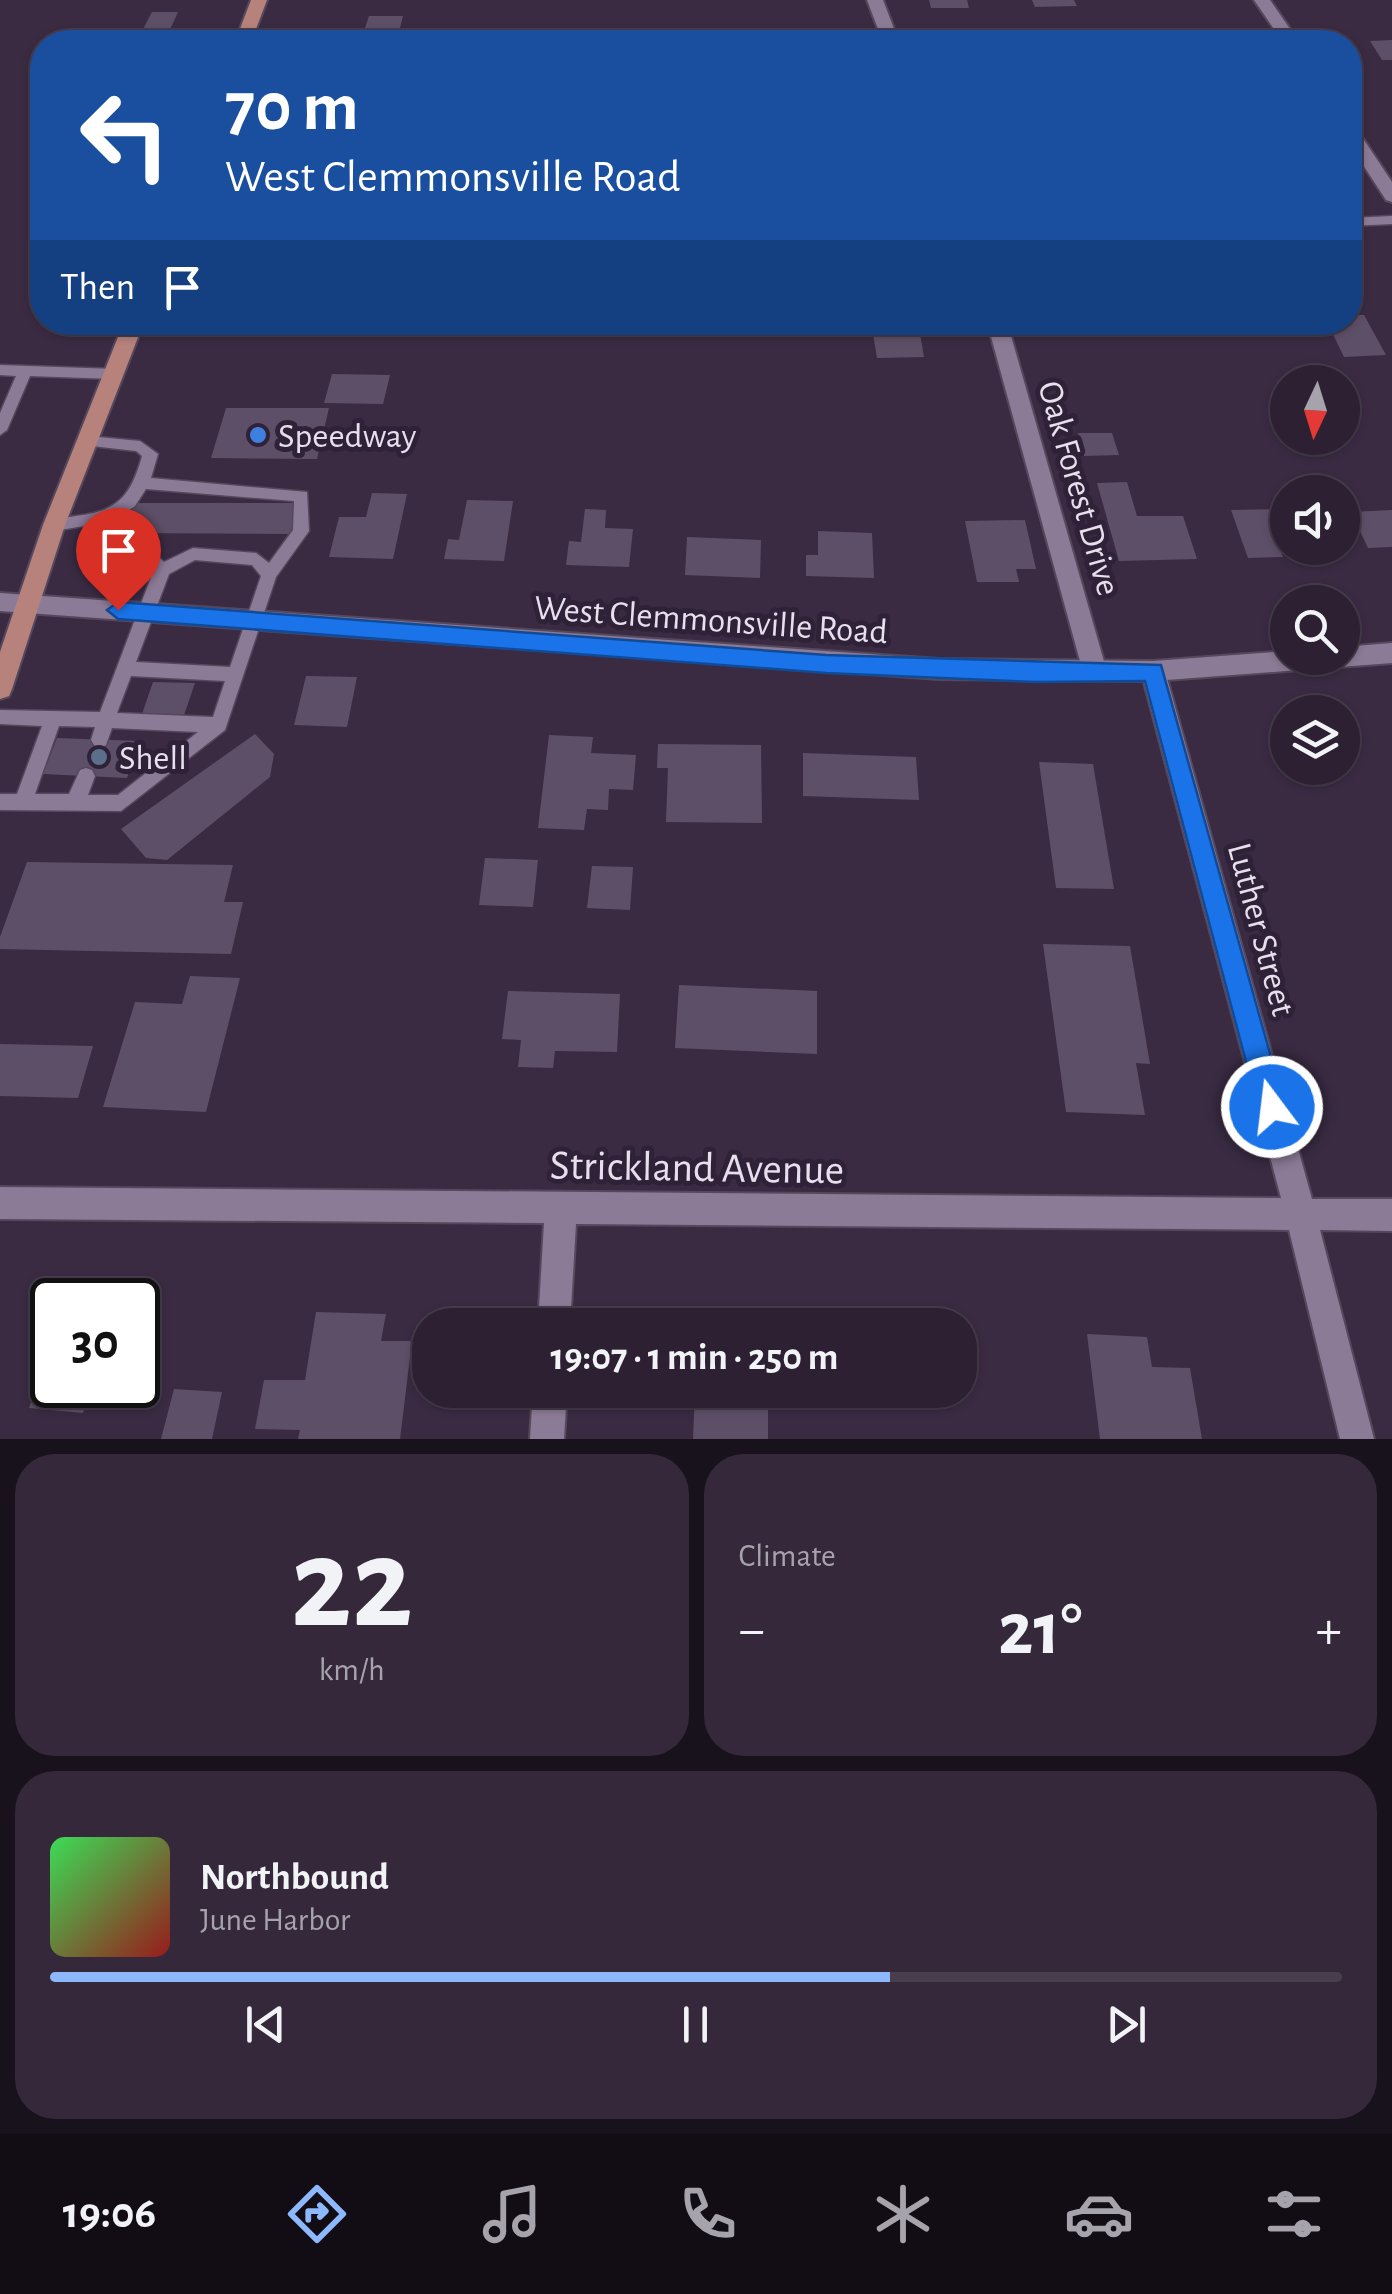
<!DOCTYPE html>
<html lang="en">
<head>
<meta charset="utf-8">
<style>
  body { margin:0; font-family:"Alegreya Sans",sans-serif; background:#34283a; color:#f1f3f6; height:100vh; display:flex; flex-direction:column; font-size:38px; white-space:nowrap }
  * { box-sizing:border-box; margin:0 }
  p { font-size:32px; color:#a6a3ac }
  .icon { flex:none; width:55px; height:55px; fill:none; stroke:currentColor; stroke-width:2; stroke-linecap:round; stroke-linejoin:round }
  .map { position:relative; height:1439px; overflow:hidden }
  .drawer { display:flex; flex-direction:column; gap:15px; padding:15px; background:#18121c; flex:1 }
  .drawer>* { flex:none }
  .guide { position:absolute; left:30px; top:30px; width:1332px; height:305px; border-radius:40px; box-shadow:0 2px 8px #0004,0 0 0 2px #483e4d; background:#1a4fa0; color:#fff; overflow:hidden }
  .needle { width:65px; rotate:184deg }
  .buttons { position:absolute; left:1270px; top:365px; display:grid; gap:20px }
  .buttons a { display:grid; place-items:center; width:90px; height:90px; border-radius:50%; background:#2c2032; box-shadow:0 2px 8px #0004,0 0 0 2px #483e4d; font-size:50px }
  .speed { position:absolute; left:30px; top:1278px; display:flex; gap:20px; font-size:50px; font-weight:700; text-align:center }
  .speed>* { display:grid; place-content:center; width:130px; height:130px; border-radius:50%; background:#2c2032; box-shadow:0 2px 8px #0004,0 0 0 2px #483e4d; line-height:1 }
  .speed .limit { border:5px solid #111; border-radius:15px; background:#fff; color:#111 }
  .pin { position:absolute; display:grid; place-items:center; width:85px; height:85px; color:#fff; margin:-102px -42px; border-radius:50% 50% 50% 0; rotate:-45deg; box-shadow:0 0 10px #0007 }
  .pin .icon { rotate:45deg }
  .me { position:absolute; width:110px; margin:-55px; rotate:345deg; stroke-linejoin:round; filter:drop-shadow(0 0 8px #0008) }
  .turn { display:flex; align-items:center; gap:35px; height:210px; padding:0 30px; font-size:45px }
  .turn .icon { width:130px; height:130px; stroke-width:2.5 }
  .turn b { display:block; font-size:70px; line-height:85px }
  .then { display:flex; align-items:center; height:95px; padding:0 30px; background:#0003; gap:20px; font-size:38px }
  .big { font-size:75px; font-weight:700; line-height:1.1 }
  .drawer .tile { flex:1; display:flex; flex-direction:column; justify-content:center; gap:15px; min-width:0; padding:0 35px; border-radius:40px; background:#34283a }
  .drawer .dial { align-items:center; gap:0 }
  .dial b { font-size:130px; line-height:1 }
  .song { display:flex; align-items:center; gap:30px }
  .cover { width:120px; height:120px; border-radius:15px; background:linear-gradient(135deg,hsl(130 70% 55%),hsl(0 70% 35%)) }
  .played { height:10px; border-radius:5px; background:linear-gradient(90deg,#8db9fc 65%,#483e4d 65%) }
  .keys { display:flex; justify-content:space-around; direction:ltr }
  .heat { display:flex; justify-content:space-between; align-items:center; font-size:55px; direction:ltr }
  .drawer .tiles { flex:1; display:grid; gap:15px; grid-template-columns:1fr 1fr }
  .tile:last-child { grid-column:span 2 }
  .trip { position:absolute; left:412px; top:1308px; width:565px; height:100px; border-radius:40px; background:#2c2032; box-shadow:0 2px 8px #0004,0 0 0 2px #483e4d; font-weight:700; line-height:100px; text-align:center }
  .dock { display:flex; height:160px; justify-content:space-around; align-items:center; background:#120d14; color:#a6a3ac }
  .dock .icon { width:70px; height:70px }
  .dock .current { color:#8db9fc }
  .dock b { font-size:45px; color:#f1f3f6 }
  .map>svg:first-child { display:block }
  .building { fill:#5e4f68 }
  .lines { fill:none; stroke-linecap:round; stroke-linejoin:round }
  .service-casing { stroke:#55485c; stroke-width:3 }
  .minor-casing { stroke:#55485c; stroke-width:4 }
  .secondary-casing { stroke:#55485c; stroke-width:4 }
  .primary-casing { stroke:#55485c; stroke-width:4 }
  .service { fill:#8c7b97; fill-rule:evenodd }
  .minor { fill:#8c7b97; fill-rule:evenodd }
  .secondary { fill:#8c7b97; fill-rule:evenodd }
  .primary { fill:#b7827b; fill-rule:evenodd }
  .route { fill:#1a73e8; stroke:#114b97; stroke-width:2.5 }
  .shop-dot { fill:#3f7fe0; stroke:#2f2238; stroke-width:4 }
  .service-dot { fill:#5c6f8a; stroke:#2f2238; stroke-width:4 }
  .labels { text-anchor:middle; stroke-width:10; stroke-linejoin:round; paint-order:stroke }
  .poi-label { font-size:35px; fill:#e8dfee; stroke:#2f2238; text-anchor:start }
  .street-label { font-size:35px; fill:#e8dfee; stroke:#2f2238 }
  .near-street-label { font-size:42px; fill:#e8dfee; stroke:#2f2238 }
</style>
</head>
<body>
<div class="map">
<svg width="1392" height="1439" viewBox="0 0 1392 1439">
  <rect width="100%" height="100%" fill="#3a2b43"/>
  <path class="building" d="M929,0H967L969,8H931Z
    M1032,0H1074L1077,6L1035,7Z
    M152,12H178L167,36L140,35Z
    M369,16H403L400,28H365Z
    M1392,40V60H1382L1370,41Z
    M1350,315H1364L1386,355L1344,357L1327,322H1350Z
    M871,322H918L924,357L877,358Z
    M332,374L390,375L383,404L324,403Z
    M226,408H329L317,459L211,458Z
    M1078,433H1112L1119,455L1084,456Z
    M1127,482L1137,516H1183L1197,559L1119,561L1097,483Z
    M372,493L407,494L393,559L329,557L339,517H366Z
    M467,500L513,501L504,561L444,559L448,539L459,540Z
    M133,503H298L291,534L123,533Z
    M585,509L606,510L605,528L633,529L629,567L566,565L569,541L581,542Z
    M1288,509V545H1279L1283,557L1248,558L1231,510Z
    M1392,510V547L1368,548L1351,512Z
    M1025,520L1036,569H1016L1019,582H977L965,521Z
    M818,531L872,533L874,578L806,576V555H818Z
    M687,537L761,540L760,578L685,575Z
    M306,676L357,677L347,727L294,725Z
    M153,682L195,683L184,715L142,714Z
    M255,734L274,754L270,777L167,860L146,858L121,829Z
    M549,735L593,737L591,753L636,755L633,790L609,789L608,810L587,809L584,830L538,828Z
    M57,738L139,741L127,778L43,774Z
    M658,744L761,745L762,823L666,822L668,768H657Z
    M803,753L916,757L919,800L803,796Z
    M1039,762L1093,764L1114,889L1056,888Z
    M485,858L538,860L533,907L479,905Z
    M27,862L233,865L224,902H243L231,954L0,949V937Z
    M592,866L633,867L630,910L587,908Z
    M1043,944L1130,946L1150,1064L1136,1063L1145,1115L1066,1112Z
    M190,976L240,978L206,1112L103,1107L135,1002L182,1004Z
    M679,985L817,991V1054L675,1048Z
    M508,991L620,994L617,1052L555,1051L553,1068L518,1067L521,1040L502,1039Z
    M0,1044L93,1046L78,1098L0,1096Z
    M316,1312L386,1314L381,1341H412L400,1439H298L300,1430L255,1429L264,1380H305Z
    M1087,1334L1147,1337L1152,1367L1190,1368L1202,1439H1100Z
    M52,1342V1385H92L83,1413L29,1408Z
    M174,1389L222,1392L212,1439H161Z
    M695,1390H768V1439H693Z"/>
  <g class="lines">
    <defs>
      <path id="service" d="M1392,216V224L1350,226V218Z
        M0,365L115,369L122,374L115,379L30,376L7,430L0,435V413L16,376L0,375Z
        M88,436L140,441L158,454L151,478L307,492L309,531L276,577L225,730L121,811L0,810V794H17L42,726L0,724V710L100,712L153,572L102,523L54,531L46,525C54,517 64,518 76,516C118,511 131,496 142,456L136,451L83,445L81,441ZM146,489L294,501L293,530L269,563L256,553L193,548L164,562L116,519L135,506ZM195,560L252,565L261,576L230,667L136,662L169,574ZM131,676L225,681L213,717L117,713ZM59,726L95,727L91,740L94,745L100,748L106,745L112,728L198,732L118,795H88L95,776L92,770L86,768L80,770L69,794H35Z"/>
      <path id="minor" d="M867,0H883L899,42H883Z
        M1254,0H1270L1299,42H1283Z
        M1350,127L1356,128L1392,182V202L1386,200L1350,145Z
        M987,322H1007L1107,672L1104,679H1086L1083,672Z
        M1153,661L1162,664L1165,671L1312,1199H1392V1231L1320,1230L1374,1439H1340L1289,1230L576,1224L570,1325H538L544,1223L0,1219V1187L1281,1198L1141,671L1144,664Z
        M533,1390H567L564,1439H530Z"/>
      <path id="secondary" d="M0,593L939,659L1153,661L1288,651V658H1342V647L1392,643V663L1153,681L939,679L0,611Z"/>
      <path id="primary" d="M251,0H267L251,42H235Z
        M124,322H144L65,525L12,689L9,696L0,699V652L43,525Z"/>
    </defs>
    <use href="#service" class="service-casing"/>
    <use href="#minor" class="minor-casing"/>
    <use href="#secondary" class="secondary-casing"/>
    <use href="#primary" class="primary-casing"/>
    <use href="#service" class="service"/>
    <use href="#minor" class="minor"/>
    <use href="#secondary" class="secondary"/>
    <use href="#primary" class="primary"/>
  </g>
  <path class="route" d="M118,602L826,655L1161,665L1285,1107L1281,1117L1272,1121L1262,1117L1258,1107L1145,681L1035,682L826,673L118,619L107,610Z"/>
  <circle class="shop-dot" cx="258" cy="435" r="10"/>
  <circle class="service-dot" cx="99" cy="757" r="10"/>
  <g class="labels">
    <g class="poi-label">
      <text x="278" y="447">Speedway</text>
      <text x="119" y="769">Shell</text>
    </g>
    <g class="street-label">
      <text transform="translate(1080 488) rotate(74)" y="12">Oak Forest Drive</text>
      <text transform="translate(711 619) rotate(4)" y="12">West Clemmonsville Road</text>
      <text transform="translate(1262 929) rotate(75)" y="12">Luther Street</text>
    </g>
    <g class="near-street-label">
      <text transform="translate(697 1166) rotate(1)" y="15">Strickland Avenue</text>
    </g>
  </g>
</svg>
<div class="buttons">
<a><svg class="needle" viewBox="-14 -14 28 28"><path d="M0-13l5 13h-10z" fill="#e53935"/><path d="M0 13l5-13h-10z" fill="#a6a3ac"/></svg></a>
<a><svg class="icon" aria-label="sound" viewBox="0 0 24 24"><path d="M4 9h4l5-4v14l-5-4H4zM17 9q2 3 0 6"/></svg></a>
<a><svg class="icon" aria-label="search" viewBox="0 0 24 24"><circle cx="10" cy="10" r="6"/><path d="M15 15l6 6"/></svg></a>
<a><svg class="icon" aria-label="layers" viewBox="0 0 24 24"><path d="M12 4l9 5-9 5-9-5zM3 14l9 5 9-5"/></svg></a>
</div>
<div class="speed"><div class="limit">30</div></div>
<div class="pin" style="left:118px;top:610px;background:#d93025"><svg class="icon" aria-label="arrive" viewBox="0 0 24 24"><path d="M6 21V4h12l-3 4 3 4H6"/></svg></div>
<svg class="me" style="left:1272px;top:1107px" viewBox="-20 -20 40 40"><circle r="17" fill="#1a73e8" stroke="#fff" stroke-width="3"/><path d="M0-11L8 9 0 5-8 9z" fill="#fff"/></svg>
<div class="trip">19:07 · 1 min · 250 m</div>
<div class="guide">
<div class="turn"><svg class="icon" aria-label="left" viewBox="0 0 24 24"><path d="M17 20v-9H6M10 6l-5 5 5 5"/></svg><div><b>70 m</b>West Clemmonsville Road</div></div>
<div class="then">Then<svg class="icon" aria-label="arrive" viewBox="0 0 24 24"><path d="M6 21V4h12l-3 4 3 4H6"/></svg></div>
</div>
</div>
<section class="drawer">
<div class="tiles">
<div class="tile dial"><b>22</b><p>km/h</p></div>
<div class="tile"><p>Climate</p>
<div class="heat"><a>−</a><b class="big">21°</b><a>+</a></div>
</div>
<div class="tile">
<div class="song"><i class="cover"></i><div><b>Northbound</b><p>June Harbor</p></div></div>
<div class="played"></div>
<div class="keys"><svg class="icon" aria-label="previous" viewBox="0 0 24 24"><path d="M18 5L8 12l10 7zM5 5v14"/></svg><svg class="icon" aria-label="pause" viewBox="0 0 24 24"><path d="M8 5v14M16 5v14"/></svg><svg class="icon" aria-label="next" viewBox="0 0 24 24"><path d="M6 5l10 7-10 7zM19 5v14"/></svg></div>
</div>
</div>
</section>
<nav class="dock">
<b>19:06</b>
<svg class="icon current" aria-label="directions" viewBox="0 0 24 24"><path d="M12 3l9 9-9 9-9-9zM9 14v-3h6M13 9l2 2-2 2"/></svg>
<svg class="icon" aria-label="music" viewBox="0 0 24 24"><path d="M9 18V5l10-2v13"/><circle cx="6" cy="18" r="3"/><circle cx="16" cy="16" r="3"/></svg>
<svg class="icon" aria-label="phone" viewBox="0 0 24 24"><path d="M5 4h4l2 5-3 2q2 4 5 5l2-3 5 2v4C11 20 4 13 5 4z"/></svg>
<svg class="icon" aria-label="climate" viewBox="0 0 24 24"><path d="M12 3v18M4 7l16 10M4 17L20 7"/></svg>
<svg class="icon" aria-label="car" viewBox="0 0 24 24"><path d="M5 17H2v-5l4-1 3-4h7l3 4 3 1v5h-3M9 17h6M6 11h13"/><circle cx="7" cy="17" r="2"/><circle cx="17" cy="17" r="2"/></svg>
<svg class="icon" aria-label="filters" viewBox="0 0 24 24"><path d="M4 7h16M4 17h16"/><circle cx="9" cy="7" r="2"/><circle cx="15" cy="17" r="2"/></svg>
</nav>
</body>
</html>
